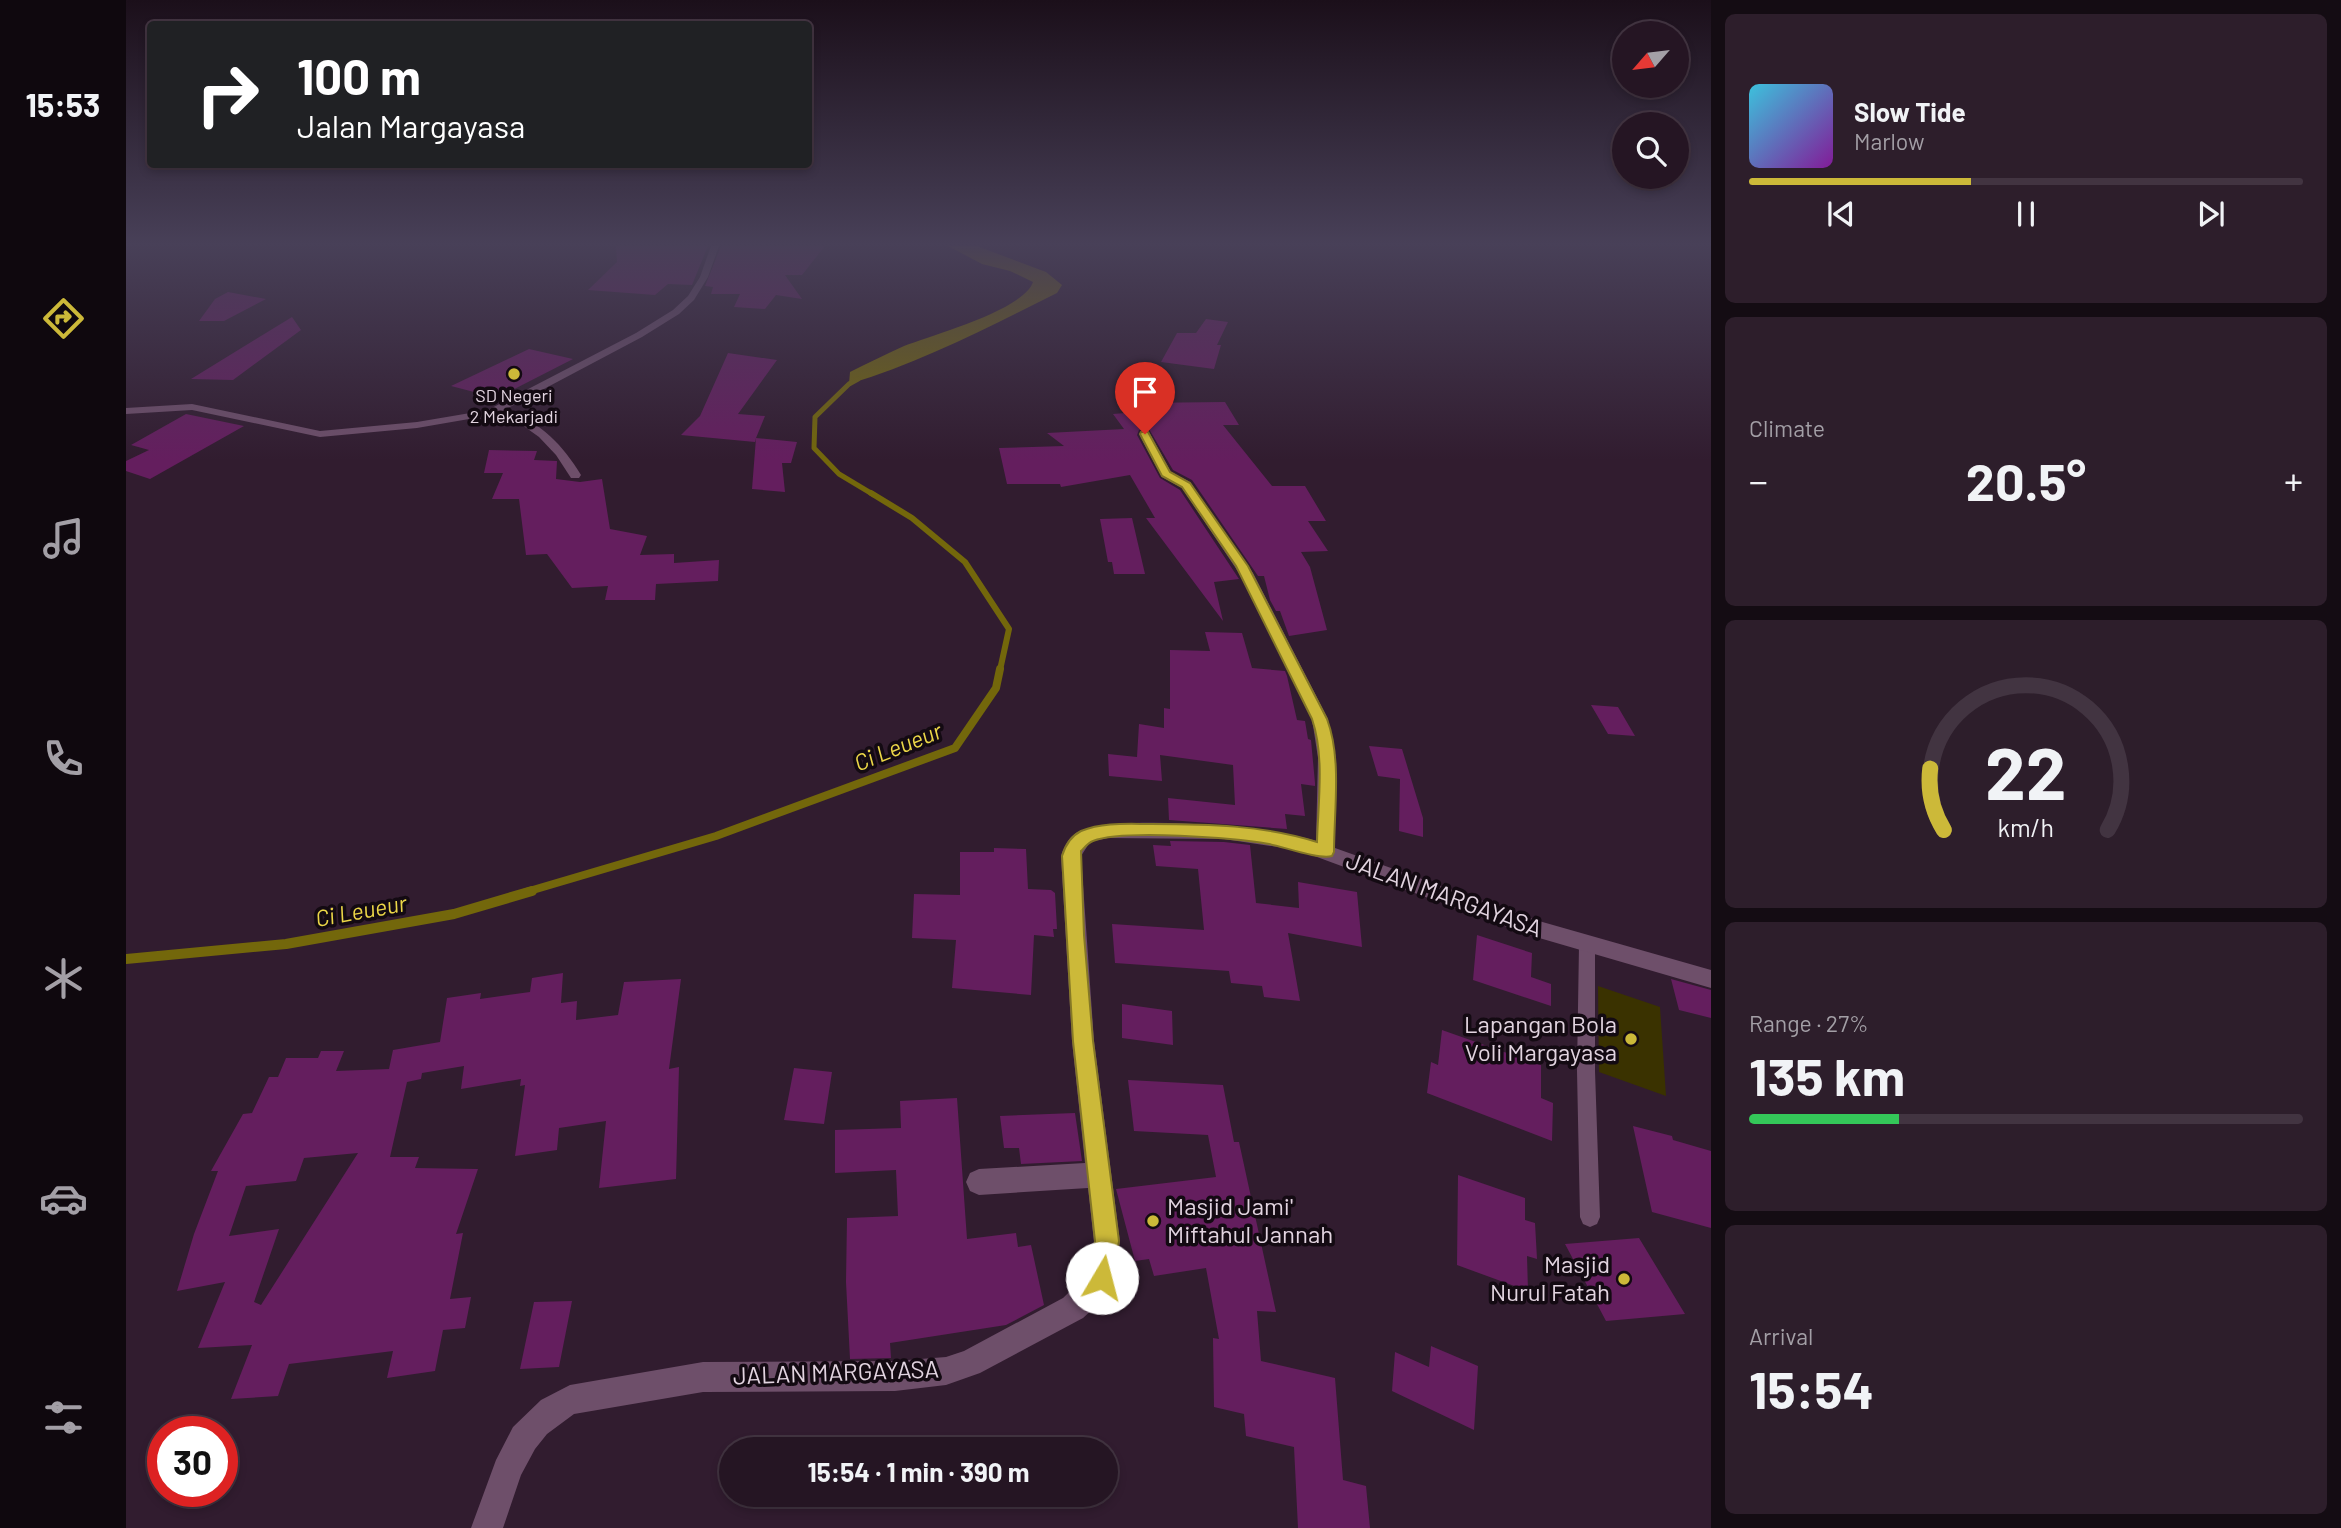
<!DOCTYPE html>
<html lang="en">
<head>
<meta charset="utf-8">
<style>
  body { margin:0; font-family:Barlow,sans-serif; background:#2d1e2b; color:#f1f3f6; height:100vh; display:flex; flex-direction:column; font-size:26px; white-space:nowrap }
  * { box-sizing:border-box; margin:0 }
  p { font-size:23px; color:#a39fa6 }
  .icon { flex:none; width:38px; height:38px; fill:none; stroke:currentColor; stroke-width:2; stroke-linecap:round; stroke-linejoin:round }
  .map { position:relative; flex:1; overflow:hidden }
  .details { display:flex; flex-direction:column; gap:14px; padding:14px; background:#140c13; width:630px }
  .details>* { flex:none }
  .top-card { position:absolute; left:21px; top:21px; width:665px; height:147px; border-radius:7px; box-shadow:0 4px 10px #0003,0 0 0 2px #423441; background:#202124; color:#fff; overflow:hidden }
  .needle { width:46px; rotate:242deg }
  .buttons { position:absolute; left:1486px; top:21px; display:grid; gap:14px }
  .buttons a { display:grid; place-items:center; width:77px; height:77px; border-radius:50%; background:#251523; box-shadow:0 4px 10px #0003,0 0 0 2px #423441; font-size:35px }
  .speed { position:absolute; left:21px; top:1416px; display:flex; gap:14px; font-size:35px; font-weight:700; text-align:center }
  .speed>* { display:grid; place-content:center; width:91px; height:91px; border-radius:50%; background:#251523; box-shadow:0 4px 10px #0003,0 0 0 2px #423441; line-height:1 }
  .speed .limit { border:10px solid #d22; background:#fff; color:#111 }
  .pin { position:absolute; display:grid; place-items:center; width:60px; height:60px; color:#fff; margin:-72px -30px; border-radius:50% 50% 50% 0; rotate:-45deg; box-shadow:0 0 7px #0007 }
  .pin .icon { rotate:45deg }
  .me { position:absolute; width:77px; margin:-38px; rotate:8deg; stroke-linejoin:round; filter:drop-shadow(0 0 5px #0008) }
  .turn { display:flex; align-items:center; gap:24px; height:147px; padding:0 35px; font-size:32px }
  .turn .icon { width:91px; height:91px; stroke-width:2.5 }
  .turn b { display:block; font-size:49px; line-height:60px }
  .big { font-size:52px; font-weight:700; line-height:1.1 }
  .details .tile { flex:1; display:flex; flex-direction:column; justify-content:center; gap:10px; min-width:0; padding:0 24px; border-radius:10px; background:#2d1e2b }
  .details .dial { align-items:center; gap:0 }
  .dial svg { height:182px; overflow:visible; fill:none; stroke:#423441; stroke-width:7; stroke-linecap:round; text-anchor:middle }
  .dial text { fill:#f1f3f6; stroke:none }
  .song { display:flex; align-items:center; gap:21px }
  .cover { width:84px; height:84px; border-radius:10px; background:linear-gradient(135deg,hsl(190 70% 55%),hsl(290 70% 35%)) }
  .played { height:7px; border-radius:4px; background:linear-gradient(90deg,#ccb939 40%,#423441 40%) }
  .keys { display:flex; justify-content:space-around; direction:ltr }
  .heat { display:flex; justify-content:space-between; align-items:center; font-size:38px; direction:ltr }
  .charge { height:10px; border-radius:5px; background:linear-gradient(90deg,#34c759 27%,#423441 0) }
  .trip { position:absolute; left:593px; top:1437px; width:399px; height:70px; border-radius:35px; background:#251523; box-shadow:0 4px 10px #0003,0 0 0 2px #423441; font-weight:700; line-height:70px; text-align:center }
  main { display:flex; flex:1; min-height:0 }
  .menu { display:flex; flex-direction:column; width:126px; justify-content:space-around; align-items:center; background:#0f080e; color:#a39fa6 }
  .menu .icon { width:49px; height:49px }
  .menu .active { color:#ccb939 }
  .menu b { font-size:32px; color:#f1f3f6 }
  .map>svg:first-child { display:block }
  .green { fill:#3a3200 }
  .water { fill:#73670b }
  .lines { fill:none; stroke-linecap:round; stroke-linejoin:round }
  .stream-far3 { stroke:#73670b; stroke-width:5 }
  .stream-far2 { stroke:#73670b; stroke-width:6 }
  .stream-far1 { stroke:#73670b; stroke-width:8 }
  .stream { stroke:#73670b; stroke-width:10 }
  .building { fill:#641e5e; fill-rule:evenodd }
  .service { fill:#6e4f6a; fill-rule:evenodd }
  .minor { fill:#6e4f6a; fill-rule:evenodd }
  .route { fill:#ccb939; stroke:#857825; stroke-width:2 }
  .poi-dot { fill:#ccb939; stroke:#130a12; stroke-width:2.5 }
  .labels { text-anchor:middle; stroke-width:7; stroke-linejoin:round; paint-order:stroke }
  .far-poi-label { font-size:18px; fill:#e2d4e0; stroke:#130a12 }
  .water-label { font-size:23px; font-style:italic; fill:#ecd748; stroke:#130a12 }
  .near-street-label { font-size:24px; fill:#e2d4e0; stroke:#130a12 }
  .near-poi-label { font-size:24px; fill:#e2d4e0; stroke:#130a12; text-anchor:end }
</style>
</head>
<body>
<main>
<nav class="menu">
<b>15:53</b>
<svg class="icon active" aria-label="directions" viewBox="0 0 24 24"><path d="M12 3l9 9-9 9-9-9zM9 14v-3h6M13 9l2 2-2 2"/></svg>
<svg class="icon" aria-label="music" viewBox="0 0 24 24"><path d="M9 18V5l10-2v13"/><circle cx="6" cy="18" r="3"/><circle cx="16" cy="16" r="3"/></svg>
<svg class="icon" aria-label="phone" viewBox="0 0 24 24"><path d="M5 4h4l2 5-3 2q2 4 5 5l2-3 5 2v4C11 20 4 13 5 4z"/></svg>
<svg class="icon" aria-label="climate" viewBox="0 0 24 24"><path d="M12 3v18M4 7l16 10M4 17L20 7"/></svg>
<svg class="icon" aria-label="car" viewBox="0 0 24 24"><path d="M5 17H2v-5l4-1 3-4h7l3 4 3 1v5h-3M9 17h6M6 11h13"/><circle cx="7" cy="17" r="2"/><circle cx="17" cy="17" r="2"/></svg>
<svg class="icon" aria-label="filters" viewBox="0 0 24 24"><path d="M4 7h16M4 17h16"/><circle cx="9" cy="7" r="2"/><circle cx="15" cy="17" r="2"/></svg>
</nav>
<div class="map">
<svg width="1585" height="1528" viewBox="0 0 1585 1528">
  <rect width="100%" height="100%" fill="#311c2f"/>
  <path class="green" d="M1472,986L1534,1007L1540,1096L1473,1072Z"/>
  <path class="water" d="M822,246H851L920,272L936,285L931,293C863,327 796,362 723,384L724,372C742,363 760,354 778,346C806,335 898,310 907,282L884,271L856,264Z"/>
  <g class="lines">
    <path class="stream-far3" d="M732,379L723,384L689,417L688,448L713,474L748,495"/>
    <path class="stream-far2" d="M745,493L786,518L839,562L883,629L874,670"/>
    <path class="stream-far1" d="M400,892L590,836L829,748L870,688L874,669"/>
    <path class="stream" d="M0,959L160,944L328,914L406,891"/>
  </g>
  <path class="building" d="M490,246H582L566,285L542,284L529,295L462,290L491,262Z
    M595,246H699L676,275H659L676,299L650,295L639,309L608,307L614,294H585L587,287L579,286Z
    M102,292L140,299L98,321H73L89,299Z
    M166,317L175,330L107,380L65,379Z
    M1080,319L1102,322L1091,345H1095L1088,369L1035,362L1051,333H1070Z
    M403,349L447,359L371,398L325,386Z
    M602,353L651,360L612,414L639,416L630,438L671,442L665,463H656L659,492L626,489L630,438L629,442L555,435L574,416Z
    M1099,402L1113,425H1097L1146,486H1179L1200,521H1182L1202,551L1175,552L1184,567L1201,630L1163,636L1154,611H1150L1144,600L1138,576H1132L1066,480L1047,470L1023,429L1013,430L1011,435L1034,478L1054,490L1113,579L1088,582L1097,621L1020,518H1029L1004,475L935,487L934,484H881L873,448L938,446L921,433L998,429L987,414L1011,412L1009,403Z
    M60,414L118,426L24,479L0,471V461L23,450L5,445Z
    M363,450L411,451L408,460L431,461L430,479L454,482L476,479L484,529L521,536L514,555L548,554V563L593,560L592,581L530,584L529,600H479L482,586L446,588L421,554L400,555L393,499H366L377,473H358Z
    M1006,518L1019,574H988L986,562H982L974,519Z
    M1079,632L1116,633L1126,668L1159,671L1161,676L1171,720L1179,721L1182,739L1185,740L1189,783V786L1175,784L1179,816L1159,814L1161,829L1043,820L1042,798L1109,805L1107,765L1034,755L1036,781L983,776L982,754L1011,757L1013,724L1038,728V708L1044,709V650L1084,651Z
    M1465,705L1492,707L1509,736L1482,734Z
    M1243,746L1276,749L1297,818V837L1273,831L1274,779L1252,776Z
    M1044,841L1098,842L1124,845L1130,903L1173,908L1172,882L1231,892L1236,947L1162,933L1174,1001L1138,997L1136,986L1105,983L1103,971L989,963L986,924L1078,930L1072,869L1030,866L1027,845L1045,846Z
    M868,848L900,849L902,889L925,890L929,893L931,929H927L928,937L908,935L905,995L826,988L830,940L786,938L788,894L834,895V852H868Z
    M1351,935L1406,953L1405,977L1425,984V1006L1347,980Z
    M437,973L435,1003L451,1001L450,1020L492,1015L498,982L555,979L543,1069L553,1067L550,1179L473,1188L480,1121L433,1128L431,1150L389,1156L399,1085L394,1086L395,1079L335,1089L338,1066L296,1073L295,1079L281,1082L264,1157H293L289,1168L352,1169L330,1234L337,1233L324,1299L345,1297L339,1328L317,1330L309,1371L261,1378L267,1351L163,1364L152,1396L105,1399L126,1345L72,1348L99,1282L51,1291L68,1234L92,1171H85L117,1114L126,1113L143,1077H152L160,1058H192L195,1051H218L210,1071L263,1069L267,1050L314,1042L321,998L355,993L354,999L404,992L406,978ZM232,1153L135,1305L128,1302L153,1229L103,1236L120,1186L170,1181L178,1158Z
    M1545,979L1585,990V1018L1553,1010Z
    M996,1004L1046,1011L1047,1045L996,1038Z
    M1316,1030L1415,1065V1098L1427,1103L1426,1141L1301,1093L1305,1062L1312,1065Z
    M668,1068L706,1072L698,1124L658,1120Z
    M1002,1080L1097,1085L1108,1142H1113L1150,1312L1131,1311L1135,1361L1209,1378L1217,1480L1240,1486L1244,1528H1172L1168,1447L1120,1436L1118,1414L1088,1407L1087,1338L1093,1339L1080,1268L1028,1276L1023,1259L1009,1261L990,1189L1090,1177L1082,1135L1008,1131Z
    M831,1098L841,1239L890,1233L892,1247L905,1245L918,1305L880,1325L764,1343L765,1358L724,1359L720,1282L721,1218L772,1216L770,1170L709,1173V1130L775,1128L774,1101Z
    M949,1113L956,1161L895,1164L893,1148H878L874,1116Z
    M1507,1126L1546,1136L1547,1140L1585,1151V1228L1526,1212Z
    M1332,1175L1399,1198V1220L1409,1223L1411,1259L1401,1256L1402,1291L1331,1265Z
    M1513,1238L1559,1314L1480,1321L1439,1244Z
    M446,1301L433,1367L394,1369L408,1302Z
    M1305,1346L1352,1366L1348,1430L1266,1391L1269,1352L1303,1367Z"/>
  <g class="lines">
    <path class="service" d="M1461,938L1467,940L1469,945V1071L1474,1217L1471,1224L1464,1227L1457,1224L1454,1217L1451,1071L1453,945L1455,940Z"/>
    <path class="minor" d="M585,246H593L582,277L568,300L553,314L516,337L380,409C414,422 437,445 455,475L453,478H445L430,455L413,437L392,422L372,414L291,428L194,437L66,410L0,414V408L66,404L194,431L291,422L362,410L510,333L547,310L562,296L574,277Z
      M1015,432H1023L1045,472L1064,482L1127,573L1202,719L1210,758L1209,848L1413,921L1585,970V988L1403,935L1172,850L1098,839L982,838L964,842L955,856L968,1041L994,1242L990,1278L979,1298L957,1318L854,1373L820,1385L769,1391L577,1392L448,1414L421,1434L409,1449L395,1475L377,1528H345L370,1460L387,1427L415,1400L444,1385L577,1362L769,1361L820,1357L838,1351L937,1298L963,1273L968,1242L962,1188L853,1195L844,1191L840,1182L844,1173L853,1169L959,1163L946,1041L935,856C938,846 944,835 954,831C995,814 1147,826 1190,841L1192,758L1186,719L1113,573L1056,488L1036,477L1013,434Z"/>
  </g>
  <linearGradient id="sky" x2="0" y2="1"><stop stop-color="#1b0f1a"/><stop offset="0.53" stop-color="#484058"/><stop offset="1" stop-color="#484058" stop-opacity="0"/></linearGradient>
  <rect width="1585" height="460" fill="url(#sky)"/>
  <path class="route" d="M1015,432H1022L1044,472L1064,483L1122,566L1201,719C1216,759 1208,810 1208,852L1206,856C1194,860 1158,847 1143,844C1109,838 998,829 967,841C962,843 959,847 955,851L958,935L967,1041L993,1241L985,1286L976,1290L967,1286L963,1278L969,1241L947,1041L936,856C939,846 945,836 955,831C977,822 1002,824 1025,824C1080,824 1138,825 1191,842C1192,803 1199,757 1186,719L1110,566L1056,487L1036,476L1014,434Z"/>
  <g class="poi-dot">
    <circle cx="388" cy="374" r="7"/>
    <circle cx="1505" cy="1039" r="7"/>
    <circle cx="1027" cy="1221" r="7"/>
    <circle cx="1498" cy="1279" r="7"/>
  </g>
  <g class="labels">
    <g class="far-poi-label">
      <text x="388" y="402">SD Negeri<tspan x="388" dy="21">2 Mekarjadi</tspan></text>
    </g>
    <g class="water-label">
      <text transform="translate(772 747) rotate(-22)" y="8">Ci Leueur</text>
      <text transform="translate(235 911) rotate(-10)" y="8">Ci Leueur</text>
    </g>
    <g class="near-street-label">
      <text transform="translate(1318 895) rotate(20)" y="8">JALAN MARGAYASA</text>
      <text transform="translate(710 1373) rotate(-2)" y="8">JALAN MARGAYASA</text>
    </g>
    <g class="near-poi-label">
      <text x="1491" y="1033">Lapangan Bola<tspan x="1491" dy="28">Voli Margayasa</tspan></text>
      <text x="1041" y="1215" text-anchor="start">Masjid Jami'<tspan x="1041" dy="28">Miftahul Jannah</tspan></text>
      <text x="1484" y="1273">Masjid<tspan x="1484" dy="28">Nurul Fatah</tspan></text>
    </g>
  </g>
</svg>
<div class="buttons">
<a><svg class="needle" viewBox="-14 -14 28 28"><path d="M0-13l5 13h-10z" fill="#e53935"/><path d="M0 13l5-13h-10z" fill="#a39fa6"/></svg></a>
<a><svg class="icon" aria-label="search" viewBox="0 0 24 24"><circle cx="10" cy="10" r="6"/><path d="M15 15l6 6"/></svg></a>
</div>
<div class="speed"><div class="limit">30</div></div>
<div class="pin" style="left:1019px;top:434px;background:#d93025"><svg class="icon" aria-label="arrive" viewBox="0 0 24 24"><path d="M6 21V4h12l-3 4 3 4H6"/></svg></div>
<svg class="me" style="left:976px;top:1278px" viewBox="-20 -20 40 40"><circle r="19" fill="#fff"/><path d="M0-13L10 11 0 6-10 11z" fill="#ccb939"/></svg>
<div class="trip">15:54 · 1 min · 390 m</div>
<div class="top-card">
<div class="turn"><svg class="icon" aria-label="right" viewBox="0 0 24 24"><path d="M7 20v-9h11M14 6l5 5-5 5"/></svg><div><b>100 m</b>Jalan Margayasa</div></div>
</div>
</div>
<section class="details">
<div class="tile">
<div class="song"><i class="cover"></i><div><b>Slow Tide</b><p>Marlow</p></div></div>
<div class="played"></div>
<div class="keys"><svg class="icon" aria-label="previous" viewBox="0 0 24 24"><path d="M18 5L8 12l10 7zM5 5v14"/></svg><svg class="icon" aria-label="pause" viewBox="0 0 24 24"><path d="M8 5v14M16 5v14"/></svg><svg class="icon" aria-label="next" viewBox="0 0 24 24"><path d="M6 5l10 7-10 7zM19 5v14"/></svg></div>
</div>
<div class="tile"><p>Climate</p>
<div class="heat"><a>−</a><b class="big">20.5°</b><a>+</a></div>
</div>
<div class="tile dial"><svg viewBox="0 0 100 80">
<path d="M14 69A42 42 0 1 1 86 69"/>
<path d="M14 69A42 42 0 0 1 8 42" stroke="#ccb939"/>
<text x="50" y="56" font-size="32" font-weight="700">22</text>
<text x="50" y="72" font-size="11">km/h</text>
</svg></div>
<div class="tile"><p>Range · 27%</p><b class="big">135 km</b><div class="charge"></div></div>
<div class="tile"><p>Arrival</p><b class="big">15:54</b></div>
</section>
</main>
</body>
</html>
